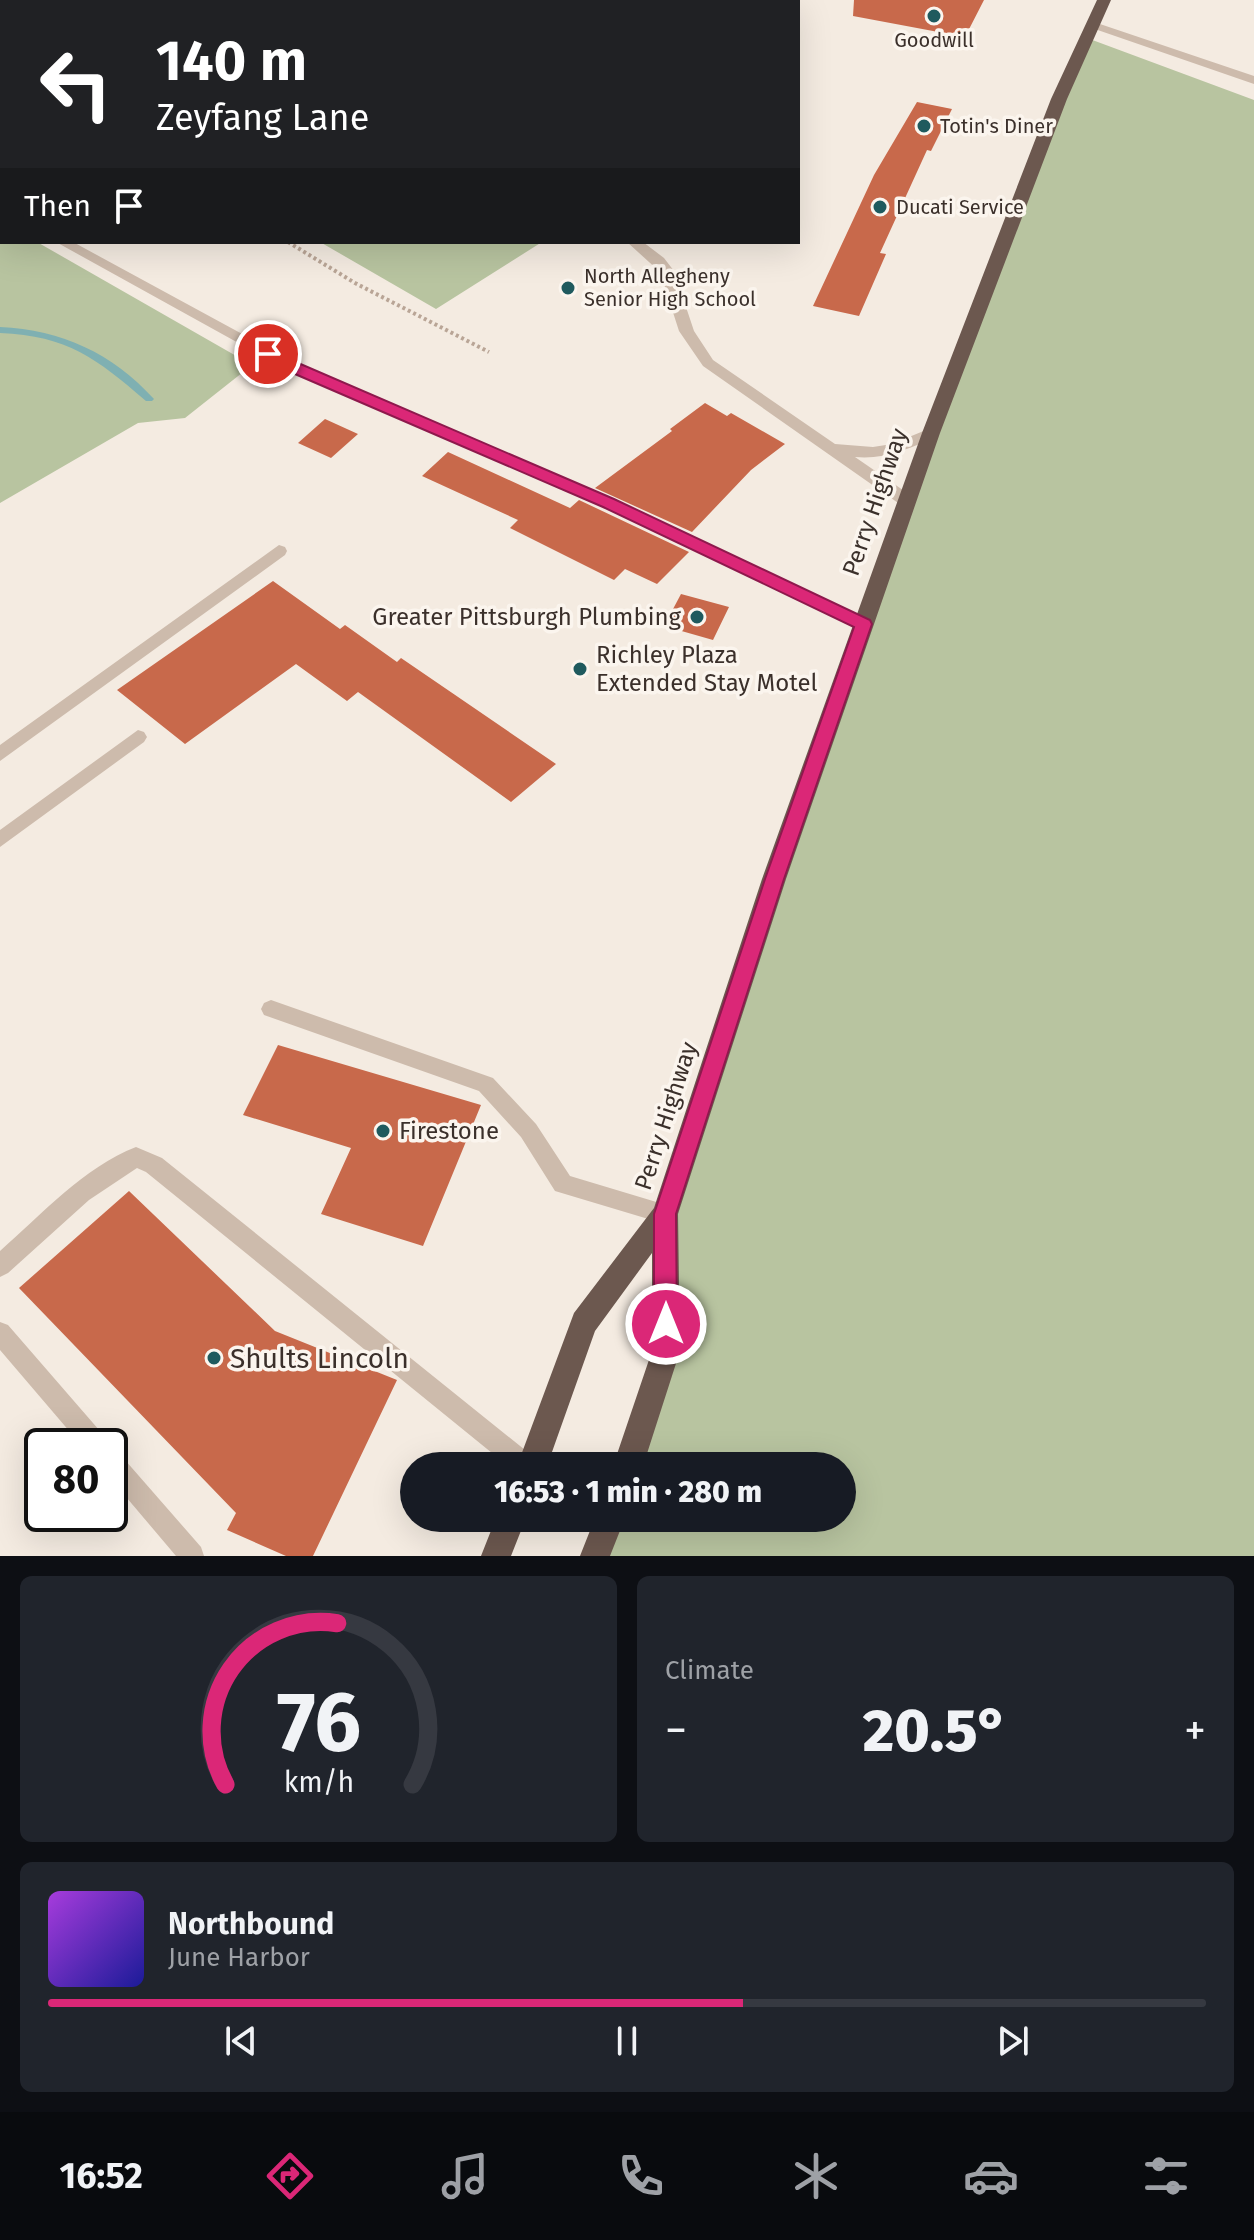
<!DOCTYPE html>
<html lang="en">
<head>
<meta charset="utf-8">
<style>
  body { margin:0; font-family:"Fira Sans",sans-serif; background:#20242c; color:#f1f3f6; height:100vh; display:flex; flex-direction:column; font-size:30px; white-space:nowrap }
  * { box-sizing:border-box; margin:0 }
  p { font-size:26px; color:#9ea1a6 }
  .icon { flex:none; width:44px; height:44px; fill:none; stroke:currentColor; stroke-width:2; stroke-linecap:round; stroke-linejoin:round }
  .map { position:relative; height:1556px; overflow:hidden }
  .side { display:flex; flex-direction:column; gap:20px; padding:20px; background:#0d0f14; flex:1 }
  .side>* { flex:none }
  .guide { position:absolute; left:0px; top:0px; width:800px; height:244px; box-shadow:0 8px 32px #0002; background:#202124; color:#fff; overflow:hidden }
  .speed { position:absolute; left:24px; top:1428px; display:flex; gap:16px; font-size:40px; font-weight:700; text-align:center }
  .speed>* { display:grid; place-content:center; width:104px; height:104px; border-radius:50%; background:#171b24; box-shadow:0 8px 32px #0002; line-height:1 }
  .speed .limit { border:4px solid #111; border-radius:12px; background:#fff; color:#111 }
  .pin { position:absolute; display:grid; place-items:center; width:68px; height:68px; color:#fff; margin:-34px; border:4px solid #fff; border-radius:50%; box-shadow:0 2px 8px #0007 }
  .me { position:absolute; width:88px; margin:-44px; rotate:0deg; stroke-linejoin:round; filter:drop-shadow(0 0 6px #0008) }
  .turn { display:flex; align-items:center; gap:28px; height:168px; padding:0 24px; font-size:36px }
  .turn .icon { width:104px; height:104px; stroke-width:2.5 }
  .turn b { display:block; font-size:56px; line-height:68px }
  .then { display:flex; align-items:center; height:76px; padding:0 24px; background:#0003; gap:16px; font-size:30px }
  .big { font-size:60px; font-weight:800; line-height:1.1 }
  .side .widget { flex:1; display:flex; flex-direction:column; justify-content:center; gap:12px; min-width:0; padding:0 28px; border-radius:12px; background:#20242c }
  .side .dial { align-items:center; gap:0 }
  .dial svg { height:208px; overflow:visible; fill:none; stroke:#363941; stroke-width:7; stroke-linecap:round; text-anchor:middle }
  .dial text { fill:#f1f3f6; stroke:none }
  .song { display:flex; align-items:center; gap:24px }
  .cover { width:96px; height:96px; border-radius:12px; background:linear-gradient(135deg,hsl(280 70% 55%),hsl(240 70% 35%)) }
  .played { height:8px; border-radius:4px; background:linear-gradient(90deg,#db2777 60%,#363941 60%) }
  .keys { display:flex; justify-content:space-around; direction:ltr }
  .heat { display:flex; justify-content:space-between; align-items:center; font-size:44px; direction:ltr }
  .side .tiles { flex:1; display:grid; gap:20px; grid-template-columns:1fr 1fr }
  .widget:last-child { grid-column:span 2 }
  .trip { position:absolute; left:400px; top:1452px; width:456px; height:80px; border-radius:40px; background:#171b24; box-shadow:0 8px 32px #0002; font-weight:800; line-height:80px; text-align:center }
  .menu { display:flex; height:128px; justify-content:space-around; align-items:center; background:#090b0e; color:#9ea1a6 }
  .menu .icon { width:56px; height:56px }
  .menu .selected { color:#db2777 }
  .menu b { font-size:36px; color:#f1f3f6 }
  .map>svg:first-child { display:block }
  .green { fill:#b8c4a0 }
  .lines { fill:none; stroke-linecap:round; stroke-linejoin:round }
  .stream { fill:#7fb0b2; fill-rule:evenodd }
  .building { fill:#c8694b }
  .path { stroke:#b9a596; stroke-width:4; stroke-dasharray:3 3; stroke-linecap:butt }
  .service { fill:#cdbbac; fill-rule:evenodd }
  .trunk { fill:#6c584f; fill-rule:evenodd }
  .route { fill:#db2777; stroke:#8e194d; stroke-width:2 }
  .poi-dot { fill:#1f5a5e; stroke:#fbf5ee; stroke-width:3 }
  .labels { text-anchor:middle; stroke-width:7; stroke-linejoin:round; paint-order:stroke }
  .far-poi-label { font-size:20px; fill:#3b302b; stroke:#fbf5ee; text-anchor:start }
  .street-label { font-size:24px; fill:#3b302b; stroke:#fbf5ee }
  .poi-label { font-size:24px; fill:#3b302b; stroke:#fbf5ee; text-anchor:start }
  .near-poi-label { font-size:28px; fill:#3b302b; stroke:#fbf5ee; text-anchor:start }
</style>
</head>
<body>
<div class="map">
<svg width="1254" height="1556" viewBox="0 0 1254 1556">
  <rect width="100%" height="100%" fill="#f4ebe1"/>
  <path class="green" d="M1087,38L1254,100V1556H595L610,1518H842V1466H628L666,1351L665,1214L931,433Z
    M0,242H37L252,365L185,418L138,423L0,503Z
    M320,242H542L436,309Z"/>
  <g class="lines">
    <path class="stream" d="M0,327C62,330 112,353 154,399L152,401H146C96,358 68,336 0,333Z"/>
  </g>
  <path class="building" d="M854,0H984L965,37L853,16Z
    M917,102L952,109L931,151L927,150L880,253L886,254L859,316L813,306L874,175Z
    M705,403L727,416L731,413L785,444L751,470L692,532L595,488L672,431L670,429Z
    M325,419L358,434L331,458L298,443Z
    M448,452L570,508L579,500L689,552L657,584L625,569L614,580L510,528L518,520L422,476Z
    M273,581L340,629L345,625L397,662L401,658L556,764L511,802L358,692L347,701L296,664L185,744L117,690Z
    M681,594L729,607L713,640L664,626Z
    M278,1045L481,1105L423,1246L321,1214L351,1148L243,1115Z
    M129,1191L275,1331L397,1380L313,1556H286L227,1530L236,1513L19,1288Z"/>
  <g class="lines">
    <path class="path" d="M288,242L355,283L489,352"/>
    <path class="service" d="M227,0H239V2H227Z
      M1089,23H1097L1254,76V84L1089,27Z
      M0,44L2,45V53L0,52Z
      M56,242H73L299,365L614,499L870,620L872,624L864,630L858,628L602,507L289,371Z
      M627,242H643L664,258L674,271L694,331L713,360L835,444L873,447L892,444L926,430H936V436C911,449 883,460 855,457L913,497L915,501L913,505H901L703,366L679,331L660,272Z
      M279,545L285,547L287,551L285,555L0,761V745Z
      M138,730L144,732L147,737L144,742L0,847V830Z
      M271,1000L493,1078L536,1124L570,1176L673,1207L676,1214L673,1221L665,1224L555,1191L521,1137L479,1091L264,1015L261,1009L264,1003Z
      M136,1147L162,1158L535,1458L539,1466H508L146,1172L137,1168L89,1200L8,1273L0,1277V1251C41,1215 84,1167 136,1147Z
      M0,1322L8,1325L106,1438L110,1446H82L0,1350Z
      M110,1448L118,1452L201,1547L204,1556H176L110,1478Z"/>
    <path class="trunk" d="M1097,0H1111L1067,99L940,433L786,879L678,1214L680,1351L643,1466H613L652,1351V1253L595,1331L547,1466H517L574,1313L654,1208L762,879L922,433L1051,99Z
      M496,1518H526L511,1556H481Z
      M595,1518H625L610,1556H580Z"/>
  </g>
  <path class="route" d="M268,350L614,499L870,620L872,624L784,879L676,1214L677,1324L674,1331L666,1335L658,1331L654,1324V1214L765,879L854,627L603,507L288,371L263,357V351Z"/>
  <g class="poi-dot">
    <circle cx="934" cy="16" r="8"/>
    <circle cx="924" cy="126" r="8"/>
    <circle cx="880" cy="207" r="8"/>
    <circle cx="568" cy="288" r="8"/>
    <circle cx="697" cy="617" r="8"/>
    <circle cx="580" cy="669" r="8"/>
    <circle cx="383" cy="1131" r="8"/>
    <circle cx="214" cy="1358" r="8"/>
  </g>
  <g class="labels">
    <g class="far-poi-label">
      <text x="934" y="47" text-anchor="middle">Goodwill</text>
      <text x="940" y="133">Totin's Diner</text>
      <text x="896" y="214">Ducati Service</text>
      <text x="584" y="283">North Allegheny<tspan x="584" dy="23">Senior High School</tspan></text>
    </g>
    <g class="street-label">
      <text transform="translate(875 502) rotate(-71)" y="8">Perry Highway</text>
      <text transform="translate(666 1116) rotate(-72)" y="8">Perry Highway</text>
    </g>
    <g class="poi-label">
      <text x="681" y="625" text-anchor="end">Greater Pittsburgh Plumbing</text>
      <text x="596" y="663">Richley Plaza<tspan x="596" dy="28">Extended Stay Motel</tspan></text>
      <text x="399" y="1139">Firestone</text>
    </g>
    <g class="near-poi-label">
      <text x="230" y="1368">Shults Lincoln</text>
    </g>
  </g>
</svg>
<div class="speed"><div class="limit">80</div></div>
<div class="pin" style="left:268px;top:354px;background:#d93025"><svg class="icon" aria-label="arrive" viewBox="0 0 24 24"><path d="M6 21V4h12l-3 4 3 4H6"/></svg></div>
<svg class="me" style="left:666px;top:1324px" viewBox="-20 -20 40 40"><circle r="17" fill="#db2777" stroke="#fff" stroke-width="3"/><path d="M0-11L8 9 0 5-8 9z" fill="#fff"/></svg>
<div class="trip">16:53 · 1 min · 280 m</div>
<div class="guide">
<div class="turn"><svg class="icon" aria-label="left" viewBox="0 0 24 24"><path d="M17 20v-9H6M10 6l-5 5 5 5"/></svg><div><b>140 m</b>Zeyfang Lane</div></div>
<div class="then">Then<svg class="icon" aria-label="arrive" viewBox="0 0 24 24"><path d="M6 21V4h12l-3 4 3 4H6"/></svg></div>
</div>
</div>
<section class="side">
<div class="tiles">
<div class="widget dial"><svg viewBox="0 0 100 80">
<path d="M14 69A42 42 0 1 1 86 69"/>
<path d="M14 69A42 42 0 0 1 57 7" stroke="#db2777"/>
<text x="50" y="56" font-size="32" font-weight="700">76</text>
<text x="50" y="72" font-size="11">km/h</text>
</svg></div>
<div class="widget"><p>Climate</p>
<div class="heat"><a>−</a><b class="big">20.5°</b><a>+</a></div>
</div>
<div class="widget">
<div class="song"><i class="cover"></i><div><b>Northbound</b><p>June Harbor</p></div></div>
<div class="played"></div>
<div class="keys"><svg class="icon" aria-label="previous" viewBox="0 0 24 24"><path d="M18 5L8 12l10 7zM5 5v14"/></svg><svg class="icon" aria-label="pause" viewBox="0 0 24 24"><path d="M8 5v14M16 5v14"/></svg><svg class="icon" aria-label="next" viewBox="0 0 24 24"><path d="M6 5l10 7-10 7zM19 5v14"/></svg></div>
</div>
</div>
</section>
<nav class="menu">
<b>16:52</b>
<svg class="icon selected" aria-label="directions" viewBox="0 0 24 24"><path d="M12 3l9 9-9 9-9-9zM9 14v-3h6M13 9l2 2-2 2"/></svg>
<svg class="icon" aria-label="music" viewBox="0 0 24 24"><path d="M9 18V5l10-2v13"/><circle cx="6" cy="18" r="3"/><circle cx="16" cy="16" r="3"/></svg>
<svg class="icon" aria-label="phone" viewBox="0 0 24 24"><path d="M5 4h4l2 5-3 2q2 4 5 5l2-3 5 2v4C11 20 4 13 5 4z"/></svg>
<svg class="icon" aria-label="climate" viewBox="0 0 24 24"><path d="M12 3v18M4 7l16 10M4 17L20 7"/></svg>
<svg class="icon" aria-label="car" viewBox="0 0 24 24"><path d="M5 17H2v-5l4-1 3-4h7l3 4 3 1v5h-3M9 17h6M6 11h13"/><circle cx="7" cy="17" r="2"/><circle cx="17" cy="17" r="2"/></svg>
<svg class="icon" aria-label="filters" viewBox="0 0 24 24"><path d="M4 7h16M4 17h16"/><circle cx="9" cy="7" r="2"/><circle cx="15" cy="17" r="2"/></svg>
</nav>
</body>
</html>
